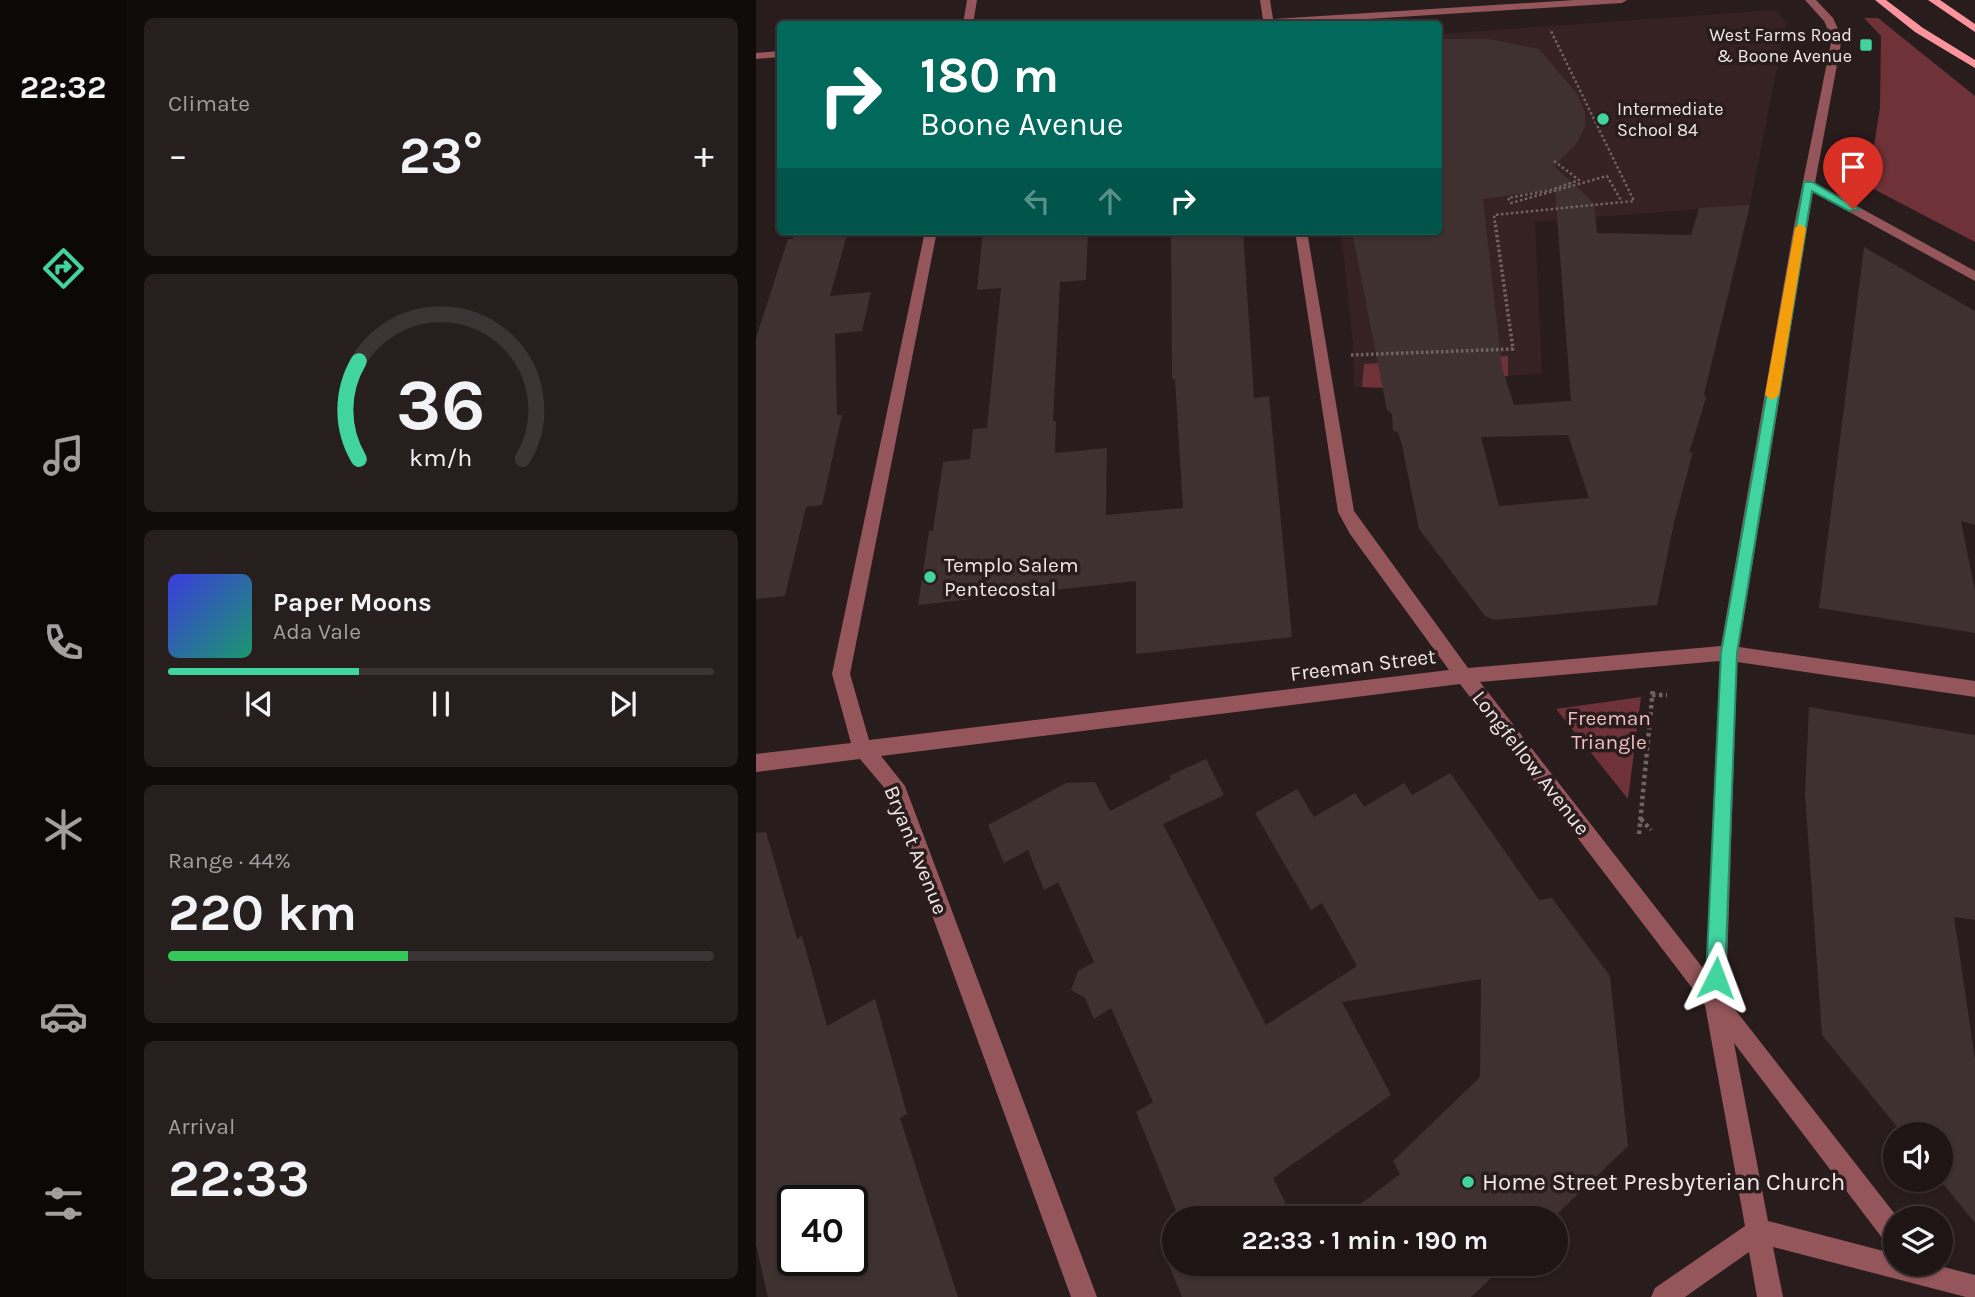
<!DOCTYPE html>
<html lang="en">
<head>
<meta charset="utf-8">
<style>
  body { margin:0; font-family:Karla,sans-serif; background:#271e1e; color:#f1f3f6; height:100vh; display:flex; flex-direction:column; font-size:26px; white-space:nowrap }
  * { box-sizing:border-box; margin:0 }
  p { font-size:23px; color:#a19fa0 }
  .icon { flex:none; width:38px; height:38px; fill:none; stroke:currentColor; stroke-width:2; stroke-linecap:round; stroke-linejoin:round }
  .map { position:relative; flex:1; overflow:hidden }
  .side { display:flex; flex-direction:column; gap:18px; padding:18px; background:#110c0c; width:630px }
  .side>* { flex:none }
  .guide { position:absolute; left:21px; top:21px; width:665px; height:214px; border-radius:7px; box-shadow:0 2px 5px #0004,0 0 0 2px #3c3434; background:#00695c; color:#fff; overflow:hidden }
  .tools { position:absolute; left:1127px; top:1122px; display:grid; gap:14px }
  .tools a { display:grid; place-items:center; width:70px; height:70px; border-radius:50%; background:#1f1515; box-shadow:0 2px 5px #0004,0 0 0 2px #3c3434; font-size:35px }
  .speed { position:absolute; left:21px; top:1185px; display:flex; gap:14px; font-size:35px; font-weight:700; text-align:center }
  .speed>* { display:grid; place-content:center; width:91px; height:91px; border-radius:50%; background:#1f1515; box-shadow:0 2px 5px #0004,0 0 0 2px #3c3434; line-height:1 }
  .speed .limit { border:4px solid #111; border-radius:10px; background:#fff; color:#111 }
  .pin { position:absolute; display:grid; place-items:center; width:60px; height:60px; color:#fff; margin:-72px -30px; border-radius:50% 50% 50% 0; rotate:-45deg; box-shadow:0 0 7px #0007 }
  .pin .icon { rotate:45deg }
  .me { position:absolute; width:77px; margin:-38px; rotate:3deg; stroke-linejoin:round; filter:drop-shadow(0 0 5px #0008) }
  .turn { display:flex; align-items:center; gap:24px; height:147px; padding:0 28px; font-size:32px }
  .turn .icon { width:91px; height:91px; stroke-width:2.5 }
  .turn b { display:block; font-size:49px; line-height:60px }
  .lanes { display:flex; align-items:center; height:66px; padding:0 28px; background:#0003; justify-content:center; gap:35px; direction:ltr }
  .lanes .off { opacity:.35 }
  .big { font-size:52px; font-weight:700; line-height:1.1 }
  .side .card { flex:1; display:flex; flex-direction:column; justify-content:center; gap:10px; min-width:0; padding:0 24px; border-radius:10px; background:#271e1e }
  .side .dial { align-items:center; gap:0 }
  .dial svg { height:182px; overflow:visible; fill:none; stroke:#3c3434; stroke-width:7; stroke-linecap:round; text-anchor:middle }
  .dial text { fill:#f1f3f6; stroke:none }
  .song { display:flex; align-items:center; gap:21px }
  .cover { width:84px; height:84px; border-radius:10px; background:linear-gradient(135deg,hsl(240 70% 55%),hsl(160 70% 35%)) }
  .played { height:7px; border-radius:4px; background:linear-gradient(90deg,#41d4a1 35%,#3c3434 35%) }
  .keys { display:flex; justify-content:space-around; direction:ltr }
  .heat { display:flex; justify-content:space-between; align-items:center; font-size:38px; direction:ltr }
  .charge { height:10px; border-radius:5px; background:linear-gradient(90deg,#34c759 44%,#3c3434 0) }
  .trip { position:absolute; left:406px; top:1206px; width:406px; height:70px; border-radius:35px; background:#1f1515; box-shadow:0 2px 5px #0004,0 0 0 2px #3c3434; font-weight:700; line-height:70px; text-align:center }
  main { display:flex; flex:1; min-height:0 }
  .tab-bar { display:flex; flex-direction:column; width:126px; justify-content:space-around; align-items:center; background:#0c0808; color:#a19fa0 }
  .tab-bar .icon { width:49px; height:49px }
  .tab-bar .current { color:#41d4a1 }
  .tab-bar b { font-size:32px; color:#f1f3f6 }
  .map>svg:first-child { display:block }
  .built { fill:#362223 }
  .green { fill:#6f3238 }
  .building { fill:#403131; fill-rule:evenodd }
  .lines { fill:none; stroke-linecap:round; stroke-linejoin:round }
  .path-far2 { stroke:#6f6464; stroke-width:2.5; stroke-dasharray:2.5 2.5; stroke-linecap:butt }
  .path-far1 { stroke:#6f6464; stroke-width:3.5; stroke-dasharray:2.5 2.5; stroke-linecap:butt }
  .path { stroke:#6f6464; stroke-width:4.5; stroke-dasharray:3.5 3.5; stroke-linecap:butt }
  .minor { fill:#94565a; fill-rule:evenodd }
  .major { fill:#fb949c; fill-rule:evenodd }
  .route { fill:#41d4a1; stroke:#2a8a69; stroke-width:2 }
  .slow { fill:#f59e0b }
  .poi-dot { fill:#41d4a1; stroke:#291c1c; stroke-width:2.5 }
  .labels { text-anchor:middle; stroke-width:7; stroke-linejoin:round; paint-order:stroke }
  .far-poi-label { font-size:18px; fill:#f1e7e7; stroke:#291c1c; text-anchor:end }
  .poi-label { font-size:21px; fill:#f1e7e7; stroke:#291c1c; text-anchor:start }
  .street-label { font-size:21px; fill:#f1e7e7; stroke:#291c1c }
  .park-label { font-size:21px; fill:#f1bdbf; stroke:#291c1c }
  .near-poi-label { font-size:24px; fill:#f1e7e7; stroke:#291c1c; text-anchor:start }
</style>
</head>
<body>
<main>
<nav class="tab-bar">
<b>22:32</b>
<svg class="icon current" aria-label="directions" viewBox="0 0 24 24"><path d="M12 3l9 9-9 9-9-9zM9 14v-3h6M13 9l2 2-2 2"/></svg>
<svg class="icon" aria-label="music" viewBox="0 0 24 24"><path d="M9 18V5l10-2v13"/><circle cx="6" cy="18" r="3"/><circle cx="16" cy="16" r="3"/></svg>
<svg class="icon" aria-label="phone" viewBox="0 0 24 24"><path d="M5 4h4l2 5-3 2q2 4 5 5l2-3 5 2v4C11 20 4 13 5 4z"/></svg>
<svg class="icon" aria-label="climate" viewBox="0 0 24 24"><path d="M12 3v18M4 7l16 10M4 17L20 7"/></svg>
<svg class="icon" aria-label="car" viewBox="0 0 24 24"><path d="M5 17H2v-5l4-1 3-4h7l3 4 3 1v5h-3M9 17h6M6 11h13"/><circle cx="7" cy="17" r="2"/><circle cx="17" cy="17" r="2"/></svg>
<svg class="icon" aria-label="filters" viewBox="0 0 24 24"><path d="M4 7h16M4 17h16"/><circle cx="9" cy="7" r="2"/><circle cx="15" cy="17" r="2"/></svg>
</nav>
<section class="side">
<div class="card"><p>Climate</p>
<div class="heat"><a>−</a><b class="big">23°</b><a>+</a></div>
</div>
<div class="card dial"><svg viewBox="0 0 100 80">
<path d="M14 69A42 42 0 1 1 86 69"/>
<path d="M14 69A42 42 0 0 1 14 26" stroke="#41d4a1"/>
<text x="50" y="56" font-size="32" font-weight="700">36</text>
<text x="50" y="72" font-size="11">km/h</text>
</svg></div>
<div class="card">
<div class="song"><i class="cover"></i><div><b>Paper Moons</b><p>Ada Vale</p></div></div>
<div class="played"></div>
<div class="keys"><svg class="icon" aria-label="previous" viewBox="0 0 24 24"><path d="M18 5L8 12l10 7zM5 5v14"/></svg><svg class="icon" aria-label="pause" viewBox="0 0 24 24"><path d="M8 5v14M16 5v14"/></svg><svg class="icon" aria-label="next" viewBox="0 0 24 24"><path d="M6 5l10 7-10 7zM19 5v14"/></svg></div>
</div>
<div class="card"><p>Range · 44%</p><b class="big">220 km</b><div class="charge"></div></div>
<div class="card"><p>Arrival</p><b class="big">22:33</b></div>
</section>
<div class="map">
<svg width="1219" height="1297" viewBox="0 0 1219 1297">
  <rect width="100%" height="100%" fill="#291c1c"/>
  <path class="built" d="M1020,10L1030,22L994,205L779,222L786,373L627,388L598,387L597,345L585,231H682L683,34Z"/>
  <path class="green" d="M1108,18H1122L1219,96V242L1112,186L1124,107L1125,36Z
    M752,356V376L627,388L606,387L608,364Z
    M885,697L872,799L800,709Z"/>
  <path class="building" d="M682,39H733L783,49L821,94L829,112V127L820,144L798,166L838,203L841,233L935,235L943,208L994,205L948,394L950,398L933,453L937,452L918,523L901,605L738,620L729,616L663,529L646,445L642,432L637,431L636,414L631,410L596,231H682ZM799,189L815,401L758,405L746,368L727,199ZM812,435L833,498L743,506L725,437Z
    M40,231H92L74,296L115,292L106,331L79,334L81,415H86L66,505L50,507L29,596L0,599V338L32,239H37Z
    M227,231H332L330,280L304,282L297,421H300L299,453L351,448L350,515L427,508L419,379H416L415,231H487L498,398L513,396L536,637L380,654V581L162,605L173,531H177L187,462L214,459L217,429L231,428L245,288L221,290Z
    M1108,247L1219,311V525L1205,521L1219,591V633L1063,608Z
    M1053,707L1219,735V920L1198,917L1219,1059V1223L1184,1180L1185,1134H1147L1066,1035L1049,794Z
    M450,759L468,795L407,824L510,1025L601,966L566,903L555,910L499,813L541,789L558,817L599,793L608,807L648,783L656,795L694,773L783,900L796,898L854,976L872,1146L797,1218H586L644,1174L637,1161L724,1077L725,979L586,1002L635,1095L517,1178L537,1218H423L380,1112L397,1102L355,1008L338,1019L329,998L315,990L322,971L338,962L302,882L288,890L272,850L248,863L232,825L310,783L339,782L354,811L415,779L413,776Z
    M10,832L41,939L46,936L71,1026L119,999L151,1114L144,1118L202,1297H12L0,1245V833ZM37,1200H96V1260H37Z
    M418,1259V1264H750L715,1297H426L412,1263Z"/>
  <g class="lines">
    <path class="path-far2" d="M798,161L823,180L795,190L752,198L755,203L851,176L866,202
      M739,223L738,215L878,201L794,29"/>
    <path class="path-far1" d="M595,355L757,349L739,222"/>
    <path class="path" d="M896,695H911
      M885,819L895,830
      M883,834L897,688"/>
    <path class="minor" d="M211,0H221L217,24H207Z
      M504,0H514L517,19L819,0H871L866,3L532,24H487L492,21L507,20Z
      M1049,0H1060L1077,18L1086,38L1059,183L1219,271V281L1057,192L983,647L1219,681V697L981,662L970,998L1142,1218H1139V1246L1130,1243L978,1043L1012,1221L1139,1254V1264H1176L1219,1275V1297H1210L1017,1247L1027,1297H1001L993,1252L929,1297H895L899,1288L989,1226L949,1005L704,684L125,756L149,786L341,1297H315L131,791L104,759L0,772V754L95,743L76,674L169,231H181L94,674L113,740L693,670L594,534L582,512L539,231H551L598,511L712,668L965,646L1038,226L1076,38L1068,21ZM964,661L950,972L724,682Z
      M24,51V57L0,59V53Z"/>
    <path class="major" d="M1119,0H1130L1167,28L1219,60V68L1159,32Z
      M1172,0H1184L1219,24V32Z"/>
  </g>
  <path class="route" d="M1048,182H1056L1103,209L1093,211L1056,191L981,653L969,978L967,984L960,987L953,984L950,978L965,653Z"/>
  <path class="slow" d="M1044,224L1050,228L1023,395L1016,400L1009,395L1039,228Z"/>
  <g class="poi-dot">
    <rect x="1103" y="38" width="14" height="14" rx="3.5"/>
    <circle cx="847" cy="119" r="7"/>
    <circle cx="174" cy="577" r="7"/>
    <circle cx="712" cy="1182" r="7"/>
  </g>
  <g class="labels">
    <g class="far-poi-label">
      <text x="1096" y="41">West Farms Road<tspan x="1096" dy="21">&amp; Boone Avenue</tspan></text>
      <text x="861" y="115" text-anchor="start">Intermediate<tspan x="861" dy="21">School 84</tspan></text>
    </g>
    <g class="poi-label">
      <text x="188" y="572">Templo Salem<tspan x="188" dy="24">Pentecostal</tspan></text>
    </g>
    <g class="street-label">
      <text transform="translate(607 665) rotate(-7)" y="7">Freeman Street</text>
      <text transform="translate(775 763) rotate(52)" y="7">Longfellow Avenue</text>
      <text transform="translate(160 850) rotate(68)" y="7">Bryant Avenue</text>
    </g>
    <g class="park-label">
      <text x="853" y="725">Freeman<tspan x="853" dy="24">Triangle</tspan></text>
    </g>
    <g class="near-poi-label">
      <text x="726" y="1190">Home Street Presbyterian Church</text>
    </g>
  </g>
</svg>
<div class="tools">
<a><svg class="icon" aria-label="sound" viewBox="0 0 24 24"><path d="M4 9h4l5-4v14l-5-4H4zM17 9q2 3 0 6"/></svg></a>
<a><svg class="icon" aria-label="layers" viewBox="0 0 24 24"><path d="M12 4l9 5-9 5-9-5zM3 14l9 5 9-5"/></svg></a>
</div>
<div class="speed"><div class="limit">40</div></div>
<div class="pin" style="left:1097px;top:209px;background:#d93025"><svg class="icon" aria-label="arrive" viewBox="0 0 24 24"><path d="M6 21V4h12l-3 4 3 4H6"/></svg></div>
<svg class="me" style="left:960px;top:978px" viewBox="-20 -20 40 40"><path d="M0-17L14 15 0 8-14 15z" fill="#41d4a1" stroke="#fff" stroke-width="4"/></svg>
<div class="trip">22:33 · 1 min · 190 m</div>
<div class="guide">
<div class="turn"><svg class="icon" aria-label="right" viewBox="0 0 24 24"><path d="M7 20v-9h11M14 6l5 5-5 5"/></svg><div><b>180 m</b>Boone Avenue</div></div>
<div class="lanes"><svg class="icon off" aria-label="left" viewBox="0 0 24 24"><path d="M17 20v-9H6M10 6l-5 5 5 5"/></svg><svg class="icon off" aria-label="ahead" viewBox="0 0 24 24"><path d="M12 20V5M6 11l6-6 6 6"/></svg><svg class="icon" aria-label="right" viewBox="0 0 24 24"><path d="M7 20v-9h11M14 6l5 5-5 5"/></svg></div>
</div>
</div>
</main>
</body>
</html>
